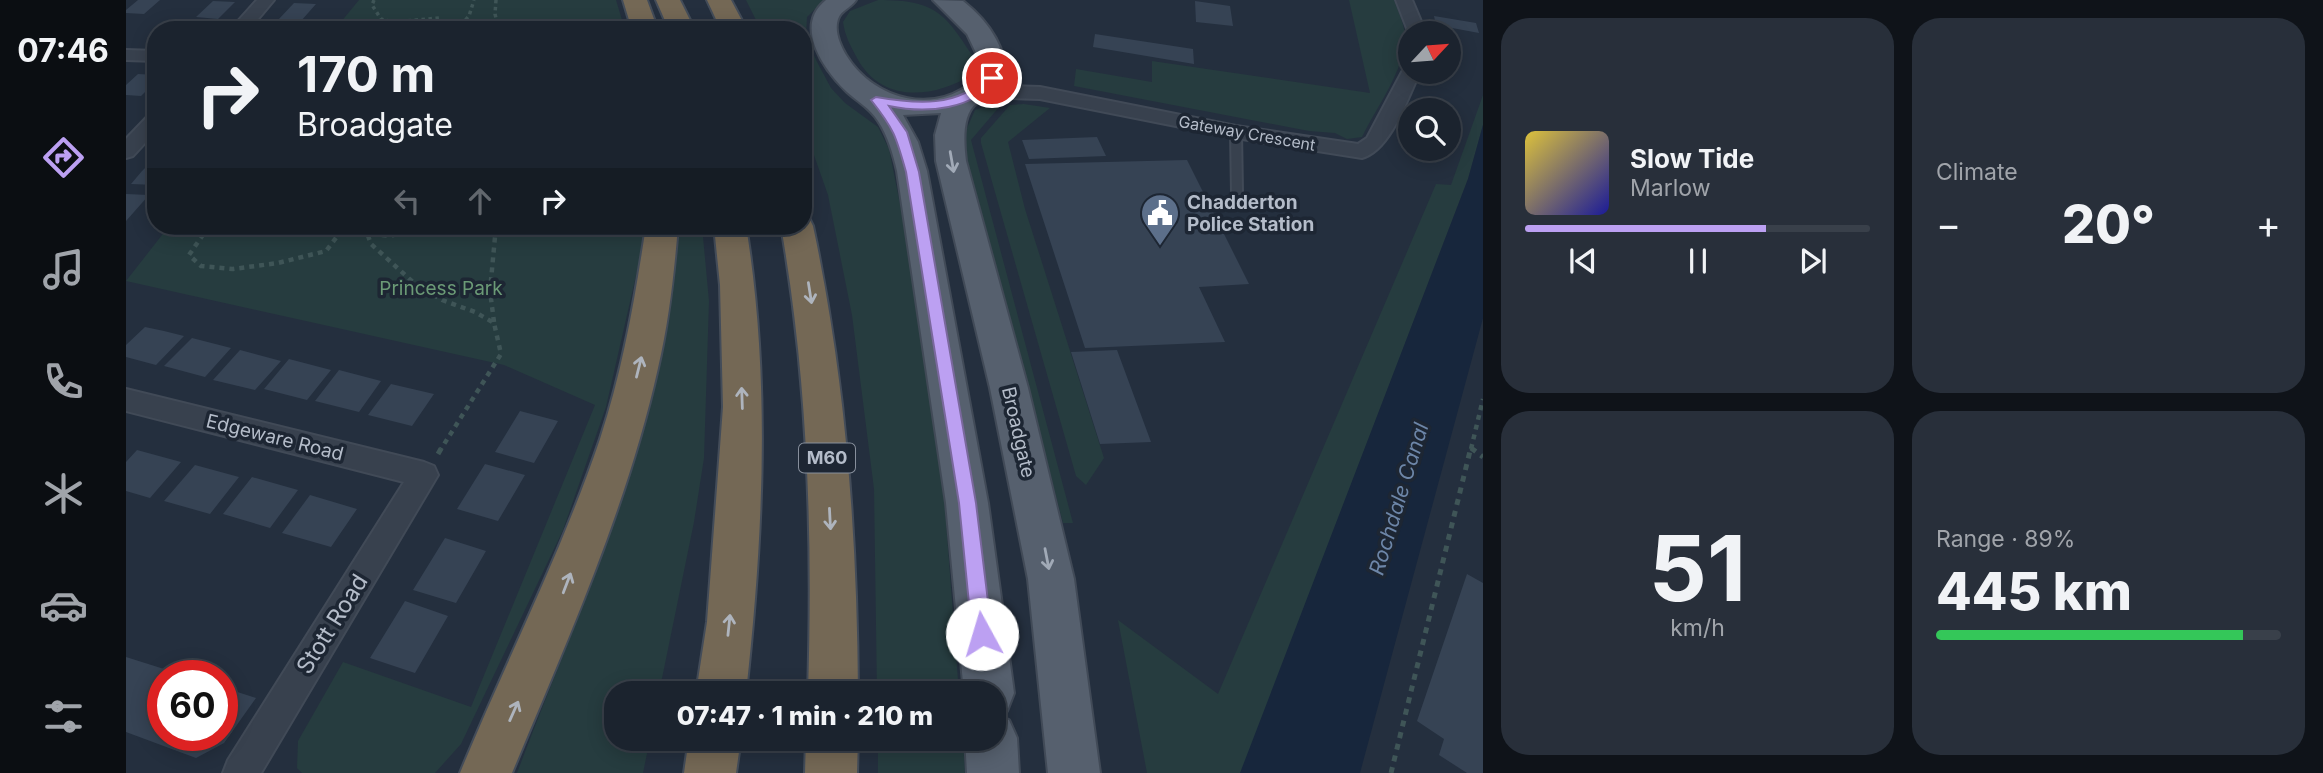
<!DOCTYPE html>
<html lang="en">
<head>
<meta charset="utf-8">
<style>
  body { margin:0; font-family:Inter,sans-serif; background:#282f3a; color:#f1f3f6; height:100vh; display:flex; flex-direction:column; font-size:26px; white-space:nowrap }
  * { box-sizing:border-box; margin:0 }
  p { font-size:23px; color:#a0a4aa }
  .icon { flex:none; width:38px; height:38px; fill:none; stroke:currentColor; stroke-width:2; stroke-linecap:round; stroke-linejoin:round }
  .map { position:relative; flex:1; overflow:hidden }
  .panel { display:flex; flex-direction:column; gap:18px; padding:18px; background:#0f1319; width:840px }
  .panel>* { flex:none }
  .guide { position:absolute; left:21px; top:21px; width:665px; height:214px; border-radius:28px; box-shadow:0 4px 18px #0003,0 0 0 2px #39404a; background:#1b232e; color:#f1f3f6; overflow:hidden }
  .needle { width:46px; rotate:64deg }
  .controls { position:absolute; left:1272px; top:21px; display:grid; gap:14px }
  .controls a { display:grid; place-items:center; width:63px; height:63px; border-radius:50%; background:#1b232e; box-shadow:0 4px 18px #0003,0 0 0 2px #39404a; font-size:35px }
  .speed { position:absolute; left:21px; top:660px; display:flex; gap:14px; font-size:35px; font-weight:700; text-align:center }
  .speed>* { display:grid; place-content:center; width:91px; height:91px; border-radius:50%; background:#1b232e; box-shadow:0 4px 18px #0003,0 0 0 2px #39404a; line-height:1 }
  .speed .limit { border:10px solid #d22; background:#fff; color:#111 }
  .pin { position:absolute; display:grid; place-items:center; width:60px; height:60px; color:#fff; margin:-30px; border:4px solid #fff; border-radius:50%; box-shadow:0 2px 7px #0007 }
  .me { position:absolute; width:77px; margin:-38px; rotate:354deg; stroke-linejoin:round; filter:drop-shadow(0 0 5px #0008) }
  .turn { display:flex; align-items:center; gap:24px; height:147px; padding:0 35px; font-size:32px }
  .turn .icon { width:91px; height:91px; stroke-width:2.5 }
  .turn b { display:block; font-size:49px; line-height:60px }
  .lanes { display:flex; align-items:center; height:66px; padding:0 35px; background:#0003; justify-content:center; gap:35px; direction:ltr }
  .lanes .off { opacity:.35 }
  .big { font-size:52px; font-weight:800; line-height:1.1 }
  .panel .card { flex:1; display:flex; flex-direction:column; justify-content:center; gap:10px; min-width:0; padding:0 24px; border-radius:28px; background:#282f3a }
  .panel .dial { align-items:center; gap:0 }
  .dial b { font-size:91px; line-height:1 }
  .song { display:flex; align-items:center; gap:21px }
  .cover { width:84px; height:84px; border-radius:10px; background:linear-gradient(135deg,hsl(50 70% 55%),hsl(240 70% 35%)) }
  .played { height:7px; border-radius:4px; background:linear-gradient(90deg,#bca0f2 70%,#39404a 70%) }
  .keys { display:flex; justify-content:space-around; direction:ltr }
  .heat { display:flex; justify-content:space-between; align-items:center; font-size:38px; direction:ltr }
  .charge { height:10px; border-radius:5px; background:linear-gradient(90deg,#34c759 89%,#39404a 0) }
  .panel .tiles { flex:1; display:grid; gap:18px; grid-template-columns:repeat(2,1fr) }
  .trip { position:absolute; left:478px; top:681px; width:402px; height:70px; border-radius:28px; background:#1b232e; box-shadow:0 4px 18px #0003,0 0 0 2px #39404a; font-weight:800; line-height:70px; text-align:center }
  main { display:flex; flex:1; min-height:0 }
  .tabs { display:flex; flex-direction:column; width:126px; justify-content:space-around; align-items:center; background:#0b0e12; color:#a0a4aa }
  .tabs .icon { width:49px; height:49px }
  .tabs .on { color:#bca0f2 }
  .tabs b { font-size:32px; color:#f1f3f6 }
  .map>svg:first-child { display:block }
  .green { fill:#263c3f }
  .water { fill:#17263c }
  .building { fill:#364354 }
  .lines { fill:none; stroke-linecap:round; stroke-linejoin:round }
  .lane-casing { stroke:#414a57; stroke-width:4 }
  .street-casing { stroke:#414a57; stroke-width:4 }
  .primary-casing { stroke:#414a57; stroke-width:4 }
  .highway-casing { stroke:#434c59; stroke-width:4 }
  .path-far2 { stroke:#3f5557; stroke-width:3.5; stroke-dasharray:3.5 3.5; stroke-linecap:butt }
  .path-far1 { stroke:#3f5557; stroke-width:4.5; stroke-dasharray:5 5; stroke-linecap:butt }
  .path { stroke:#3f5557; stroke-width:5; stroke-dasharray:6 6; stroke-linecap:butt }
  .lane { fill:#38414e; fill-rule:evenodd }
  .street { fill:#38414e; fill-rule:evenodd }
  .primary { fill:#56606e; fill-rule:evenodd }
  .highway { fill:#746855; fill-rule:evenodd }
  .oneway { stroke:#a1aab7 }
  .oneway2 { stroke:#aeb4bd }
  .route { fill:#bca0f2; stroke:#7a689d; stroke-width:2 }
  .labels { text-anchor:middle; stroke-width:7; stroke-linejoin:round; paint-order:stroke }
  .far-street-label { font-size:16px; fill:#b4bcc9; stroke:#1d2633 }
  .shield { fill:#1d2633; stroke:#878f9c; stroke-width:2 }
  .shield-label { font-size:18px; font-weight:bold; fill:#b4bcc9 }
  .poi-label { font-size:19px; font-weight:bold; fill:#b4bcc9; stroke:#1d2633; text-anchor:start }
  .park-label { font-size:19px; fill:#6b9a76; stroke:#1d2633 }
  .street-label { font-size:19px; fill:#b4bcc9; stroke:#1d2633 }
  .water-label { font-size:21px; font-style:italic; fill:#6d86a8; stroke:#1d2633 }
  .near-street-label { font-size:23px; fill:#b4bcc9; stroke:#1d2633 }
</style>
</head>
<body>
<main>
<nav class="tabs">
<b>07:46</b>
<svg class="icon on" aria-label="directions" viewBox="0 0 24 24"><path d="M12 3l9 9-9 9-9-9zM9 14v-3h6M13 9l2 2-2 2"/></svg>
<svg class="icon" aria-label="music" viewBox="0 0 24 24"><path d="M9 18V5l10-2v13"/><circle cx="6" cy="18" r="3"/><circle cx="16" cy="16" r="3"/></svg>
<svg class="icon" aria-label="phone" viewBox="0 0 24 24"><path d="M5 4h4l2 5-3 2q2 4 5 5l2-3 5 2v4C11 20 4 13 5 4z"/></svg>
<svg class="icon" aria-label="climate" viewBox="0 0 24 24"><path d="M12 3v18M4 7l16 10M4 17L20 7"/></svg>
<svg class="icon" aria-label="car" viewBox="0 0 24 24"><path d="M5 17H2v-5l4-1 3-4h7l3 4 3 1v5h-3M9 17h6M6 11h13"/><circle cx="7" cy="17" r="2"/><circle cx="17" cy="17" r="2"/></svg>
<svg class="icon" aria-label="filters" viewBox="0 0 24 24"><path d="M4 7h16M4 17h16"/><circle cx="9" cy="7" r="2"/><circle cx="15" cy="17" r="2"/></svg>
</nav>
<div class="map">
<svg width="1357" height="773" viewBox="0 0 1357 773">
  <rect width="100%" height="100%" fill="#242f3e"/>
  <path class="green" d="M233,0H490L499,30L210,28Z
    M620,0H698L681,17L680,35L690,60L705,88L719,103L752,127L763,149L782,244L817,482L833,693H751L748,489L726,315L702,195L677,124V30H635Z
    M752,0C812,0 819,14 850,61L846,75C806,99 755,103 731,58C724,45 719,36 717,22L724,11Z
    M1223,0H1268C1272,11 1279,25 1279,37C1278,72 1251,106 1236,137L1221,139L1209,133L1183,131L948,86L950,69L1026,82V61L1244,93Z
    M1357,95V125L1342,179L1115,773H1021L992,620L1092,694L1310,184L1325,185Z
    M880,99L845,140L947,523H937L894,357L860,244L838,156L837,137L849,110Z
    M898,104L924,108L882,142L899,209L978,458L960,485L950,476L855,143V138L884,105Z
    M43,226H518L517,245L480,407L437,530L335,744L309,773H176L171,768L172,741L217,662L345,707L469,405L378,365L0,281Z
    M553,226H576L583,301L578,458L568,522L533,693H490V738L524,739L517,773H391C432,664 480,556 513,445C533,373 545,299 553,226Z
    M752,739H837L839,773H752Z"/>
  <path class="water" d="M1357,125V318L1234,773H1114L1342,179Z"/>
  <path class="building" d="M12,0H34L18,14L0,13V10Z
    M87,1L109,2L92,19L70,17Z
    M1069,1L1104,6L1107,26L1070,22Z
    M168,3L190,4L175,21L152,20Z
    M1308,16L1350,23L1353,33L1310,25Z
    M969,34L1067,49L1068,64L967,47Z
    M12,74L30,75V81L15,96L0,95V85Z
    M971,137L980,156L903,159L896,140Z
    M30,157V185L5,184L16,171Z
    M1061,160L1123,284L1073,287L1099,342L959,348L899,164Z
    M0,194L23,195L0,221Z
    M19,327L38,331L58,336L30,365L0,357V345Z
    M66,338L105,348L79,377L38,366Z
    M114,350L155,361L129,390L87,380Z
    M991,350L1025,442L974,444L945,352Z
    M163,359L205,370L181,400L138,389Z
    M213,370L255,381L233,412L189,401Z
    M265,384L308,394L286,426L242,415Z
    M394,411L432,421L408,463L369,452Z
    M11,450L55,462L24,498L0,491V462Z
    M359,464L399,475L372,521L331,509Z
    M69,465L113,477L84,514L38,501Z
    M126,477L172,490L144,528L97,514Z
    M184,495L231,509L205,547L156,533Z
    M319,538L360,551L330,603L287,590Z
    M1341,574L1357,583V773H1341L1313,755L1318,739L1291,721Z
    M279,601L322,616L289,673L244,658Z
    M0,657L57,675L37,676V735H96V687L130,698L98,743L70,758L0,732Z"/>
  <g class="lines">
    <defs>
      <path id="lane" d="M1110,129L1115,132L1116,192L1111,195L1106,192L1105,132Z"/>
      <path id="street" d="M131,0H148L123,30H104Z
        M1270,0H1286L1300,33H1284V36Z
        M0,50L30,51V61L0,60Z
        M1284,67V72H1294C1282,97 1265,150 1236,158L1110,138L914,99L855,97L846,91L855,85L914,87L1110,126L1232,144L1241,138L1276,72Z
        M30,113V131L7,156L0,158V139L23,115Z
        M0,389L298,462L308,466L312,475L135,773H97L102,760L278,482L0,411Z"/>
      <path id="primary" d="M700,0H730C725,8 715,10 712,19C708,31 714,45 720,55C748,101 812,117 852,77L851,55L841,34L807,0L837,1C861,20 880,46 880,78C871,91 863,95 851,103C835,114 838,145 840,161L902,388L948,579L974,773H922L902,579L864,388L810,161L809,135L815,113L777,115L792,142L801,171L862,503L888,693L881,711L870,715L883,720L891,738L893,773H841L839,738H868V693H838L820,503L771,171C767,154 762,136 752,121C744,108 732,102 721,92C698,70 667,26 700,0Z"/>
      <path id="highway" d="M497,0H521L532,30H506Z
        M530,0H554L569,30H543Z
        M581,0H605L621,30H595Z
        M677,216L683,218L687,226C720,381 731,535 732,693H682C687,536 682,381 655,226H677Z
        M520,226H552C548,274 543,321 532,368C501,508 441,641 386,773H334C380,661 435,554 474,439C497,369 509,298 520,226Z
        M588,226H620C645,380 637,539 620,693H570L581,622L597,407L594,285Z
        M563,738H615L610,773H558Z
        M680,738H732L731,773H679Z"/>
    </defs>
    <use href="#lane" class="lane-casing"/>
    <use href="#street" class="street-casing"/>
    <use href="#primary" class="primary-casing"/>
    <use href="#highway" class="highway-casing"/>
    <path class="path-far2" d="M248,0L246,5L255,19L267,22L313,18L324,30
      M370,0L369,14L373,30
      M330,30L343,16L348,0"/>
    <path class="path-far1" d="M83,226L63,255L75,266L107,269L152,263L200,251L219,226
      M244,226L241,233L245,244L288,283L316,300L349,312L368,323L375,354L315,449
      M216,231L265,236L293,226
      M368,322L364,291L370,226
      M1345,449L1357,399"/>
    <path class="path" d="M1345,448L1357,457
      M312,454L316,447
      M1265,773L1345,447"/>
    <use href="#lane" class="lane"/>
    <use href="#street" class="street"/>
    <use href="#primary" class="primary"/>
    <use href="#highway" class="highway"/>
  </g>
  <defs><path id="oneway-shaft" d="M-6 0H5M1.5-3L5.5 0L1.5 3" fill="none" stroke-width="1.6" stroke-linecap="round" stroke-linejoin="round" transform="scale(1.75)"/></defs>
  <g class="oneway">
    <use href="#oneway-shaft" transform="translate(826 162) rotate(80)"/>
    <use href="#oneway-shaft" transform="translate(921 559) rotate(79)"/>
  </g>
  <g class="oneway2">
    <use href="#oneway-shaft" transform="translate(684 293) rotate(81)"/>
    <use href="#oneway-shaft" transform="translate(513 367) rotate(-76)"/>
    <use href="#oneway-shaft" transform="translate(616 398) rotate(-92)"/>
    <use href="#oneway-shaft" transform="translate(704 519) rotate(87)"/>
    <use href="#oneway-shaft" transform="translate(441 583) rotate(-69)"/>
    <use href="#oneway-shaft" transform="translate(603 625) rotate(-84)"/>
    <use href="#oneway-shaft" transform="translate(388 711) rotate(-66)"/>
  </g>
  <path class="route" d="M862,76L872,78C847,110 801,114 763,106L781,132L793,172L850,503L866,634L863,641L856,643L849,641L846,634L833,503L780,172C770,136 768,129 745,100L750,97C790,104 832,108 862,76Z"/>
  <defs>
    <symbol id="civic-pin" viewBox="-11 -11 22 30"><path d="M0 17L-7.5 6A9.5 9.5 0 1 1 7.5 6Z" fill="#5c6f8a" stroke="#1d2633"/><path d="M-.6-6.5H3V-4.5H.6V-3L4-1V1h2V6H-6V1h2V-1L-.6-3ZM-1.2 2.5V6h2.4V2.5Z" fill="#fff"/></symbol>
  </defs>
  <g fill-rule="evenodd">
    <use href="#civic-pin" x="1012" y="191" width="44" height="60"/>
  </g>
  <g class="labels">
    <g class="far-street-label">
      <text transform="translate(1121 133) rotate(10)" y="6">Gateway Crescent</text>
    </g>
    <rect class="shield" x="673" y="443.5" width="56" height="29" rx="5"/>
    <g class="shield-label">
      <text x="701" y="464">M60</text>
    </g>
    <g class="poi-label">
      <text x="1061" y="209">Chadderton<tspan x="1061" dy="22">Police Station</tspan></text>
    </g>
    <g class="park-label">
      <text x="315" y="295">Princess Park</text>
    </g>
    <g class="street-label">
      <text transform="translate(893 432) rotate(77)" y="7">Broadgate</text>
      <text transform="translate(149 437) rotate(14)" y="7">Edgeware Road</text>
    </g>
    <g class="water-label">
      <text transform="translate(1273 499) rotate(-73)" y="7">Rochdale Canal</text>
    </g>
    <g class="near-street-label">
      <text transform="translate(206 624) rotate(-58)" y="8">Stott Road</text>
    </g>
  </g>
</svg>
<div class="controls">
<a><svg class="needle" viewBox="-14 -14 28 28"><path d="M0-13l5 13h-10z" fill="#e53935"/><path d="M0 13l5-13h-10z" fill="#a0a4aa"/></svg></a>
<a><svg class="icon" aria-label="search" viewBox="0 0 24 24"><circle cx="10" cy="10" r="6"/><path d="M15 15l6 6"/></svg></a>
</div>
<div class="speed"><div class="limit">60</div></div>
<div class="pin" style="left:866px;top:78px;background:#d93025"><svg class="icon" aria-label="arrive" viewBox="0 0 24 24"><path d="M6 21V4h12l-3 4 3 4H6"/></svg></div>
<svg class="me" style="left:856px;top:634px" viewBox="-20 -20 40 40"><circle r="19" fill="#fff"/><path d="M0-13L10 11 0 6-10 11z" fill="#bca0f2"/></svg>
<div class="trip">07:47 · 1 min · 210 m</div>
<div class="guide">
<div class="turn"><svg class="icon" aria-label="right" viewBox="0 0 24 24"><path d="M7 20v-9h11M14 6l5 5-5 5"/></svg><div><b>170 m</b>Broadgate</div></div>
<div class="lanes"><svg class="icon off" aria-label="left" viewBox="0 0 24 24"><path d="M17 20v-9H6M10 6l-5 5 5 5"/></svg><svg class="icon off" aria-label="ahead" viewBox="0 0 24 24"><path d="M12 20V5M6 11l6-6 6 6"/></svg><svg class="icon" aria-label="right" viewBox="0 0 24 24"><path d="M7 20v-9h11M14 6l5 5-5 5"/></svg></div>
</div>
</div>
<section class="panel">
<div class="tiles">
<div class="card">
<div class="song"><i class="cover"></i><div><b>Slow Tide</b><p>Marlow</p></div></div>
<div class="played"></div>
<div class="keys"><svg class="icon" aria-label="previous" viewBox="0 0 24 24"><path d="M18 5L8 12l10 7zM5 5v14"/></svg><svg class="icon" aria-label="pause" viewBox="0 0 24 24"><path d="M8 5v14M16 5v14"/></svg><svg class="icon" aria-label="next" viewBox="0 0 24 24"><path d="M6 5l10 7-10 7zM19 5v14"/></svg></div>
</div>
<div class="card"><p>Climate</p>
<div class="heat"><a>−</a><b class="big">20°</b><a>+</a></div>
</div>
<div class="card dial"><b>51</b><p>km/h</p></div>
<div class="card"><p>Range · 89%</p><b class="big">445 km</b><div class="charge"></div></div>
</div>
</section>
</main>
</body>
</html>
